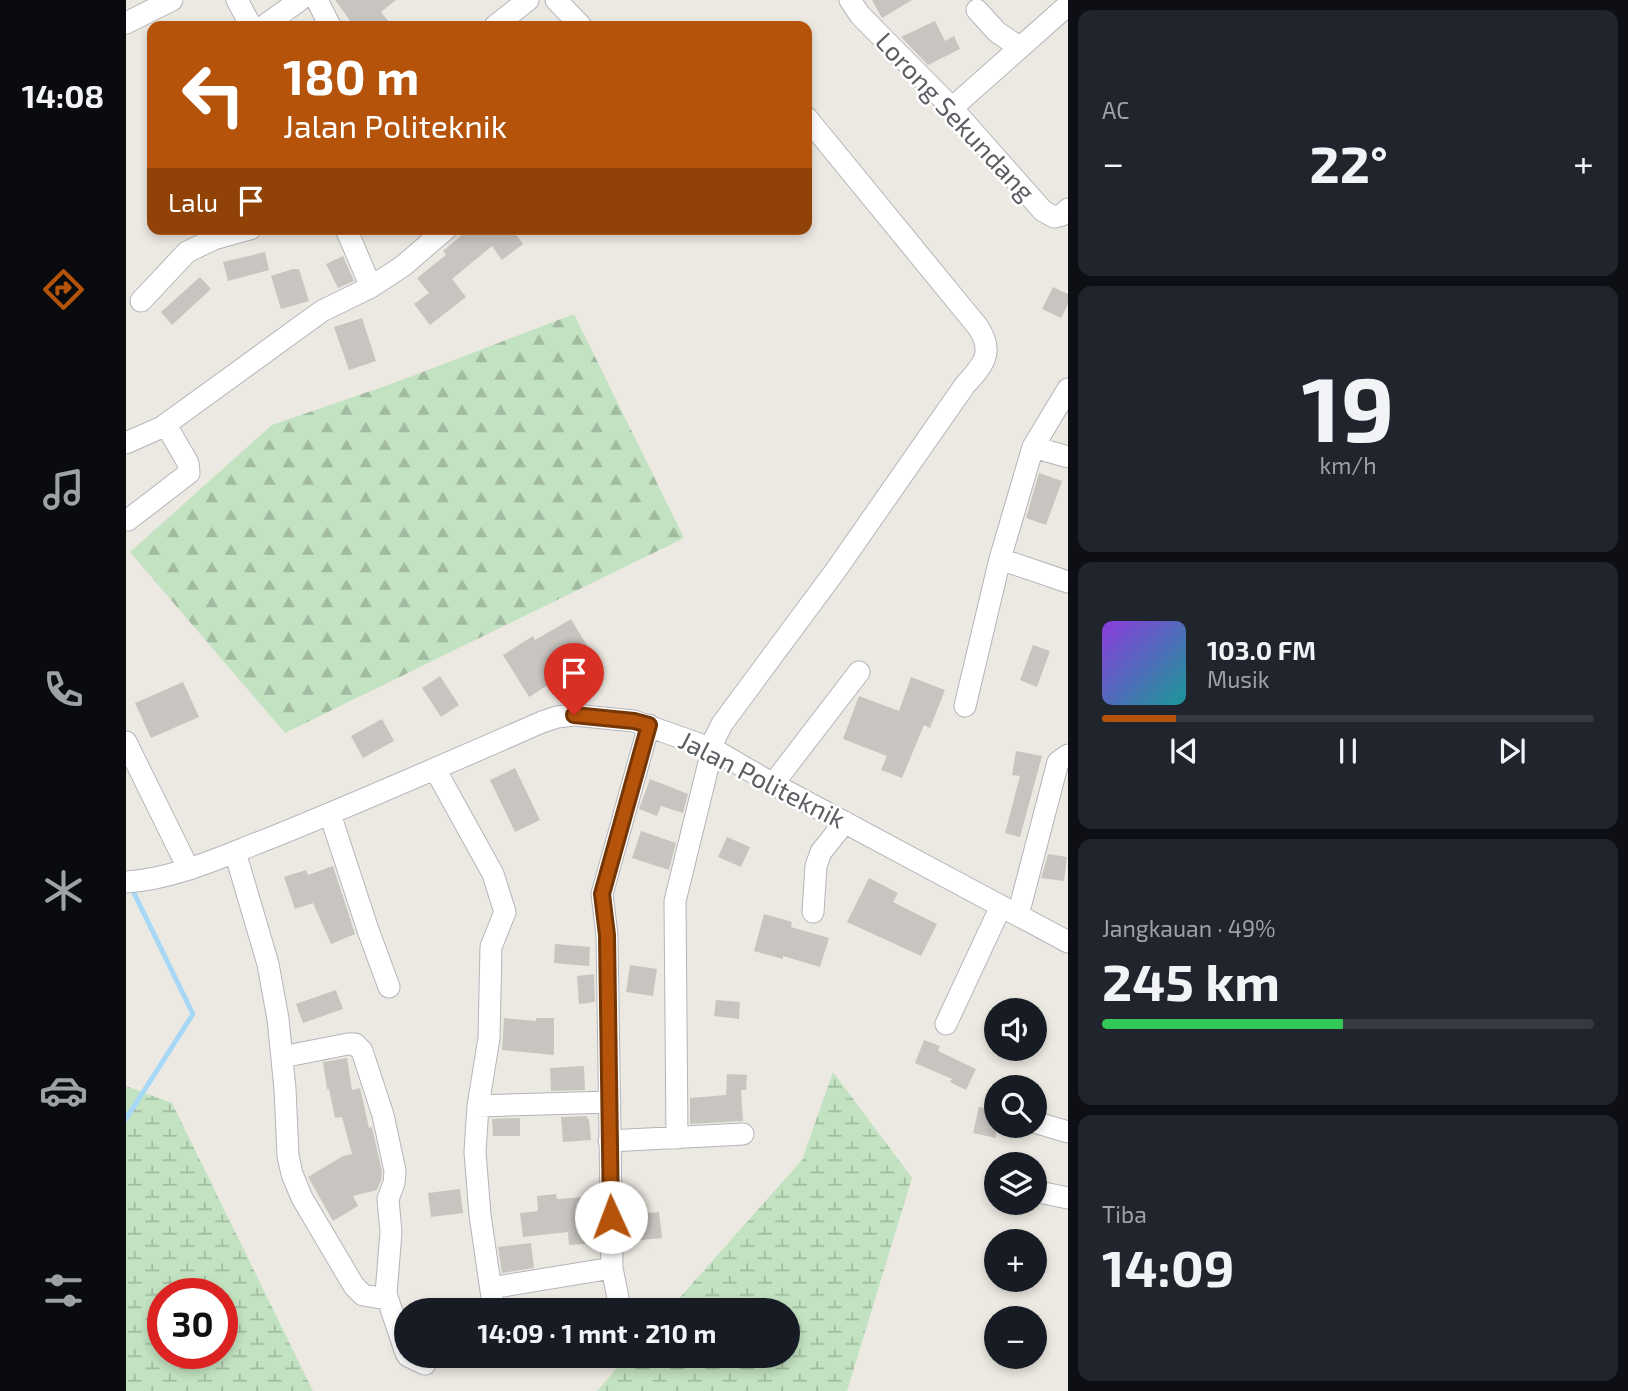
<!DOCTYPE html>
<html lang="id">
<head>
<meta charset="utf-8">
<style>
  body { margin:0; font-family:"Exo 2",sans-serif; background:#20242c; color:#f1f3f6; height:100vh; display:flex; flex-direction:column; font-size:26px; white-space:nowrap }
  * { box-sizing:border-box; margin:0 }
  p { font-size:23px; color:#9ea1a6 }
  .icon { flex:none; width:38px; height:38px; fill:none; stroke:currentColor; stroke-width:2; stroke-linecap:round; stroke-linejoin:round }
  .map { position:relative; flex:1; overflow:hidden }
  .details { display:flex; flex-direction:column; gap:10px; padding:10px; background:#0d0f14; width:560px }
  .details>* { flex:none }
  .hud { position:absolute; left:21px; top:21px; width:665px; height:214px; border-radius:14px; box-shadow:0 4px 10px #0003; background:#b45309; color:#fff; overflow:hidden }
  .controls { position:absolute; left:858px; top:998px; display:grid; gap:14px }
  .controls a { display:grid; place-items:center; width:63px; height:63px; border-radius:50%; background:#171b24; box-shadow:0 4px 10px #0003; font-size:35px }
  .speed { position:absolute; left:21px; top:1278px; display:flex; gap:14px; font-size:35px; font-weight:700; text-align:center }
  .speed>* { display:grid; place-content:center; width:91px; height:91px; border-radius:50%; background:#171b24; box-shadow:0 4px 10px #0003; line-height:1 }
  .speed .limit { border:10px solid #d22; background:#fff; color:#111 }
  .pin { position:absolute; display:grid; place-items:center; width:60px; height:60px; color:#fff; margin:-72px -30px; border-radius:50% 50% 50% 0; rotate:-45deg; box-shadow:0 0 7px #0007 }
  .pin .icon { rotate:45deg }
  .me { position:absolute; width:77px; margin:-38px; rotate:358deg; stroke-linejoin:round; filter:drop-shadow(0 0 5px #0008) }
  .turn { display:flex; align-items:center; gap:24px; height:147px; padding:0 21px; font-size:32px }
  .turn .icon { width:91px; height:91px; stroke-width:2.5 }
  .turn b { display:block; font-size:49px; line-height:60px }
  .then { display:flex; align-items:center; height:66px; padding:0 21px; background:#0003; gap:14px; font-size:26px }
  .big { font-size:52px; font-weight:700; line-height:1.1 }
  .details .card { flex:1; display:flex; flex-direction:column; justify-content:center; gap:10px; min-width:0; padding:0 24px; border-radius:14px; background:#20242c }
  .details .dial { align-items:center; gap:0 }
  .dial b { font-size:91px; line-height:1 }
  .song { display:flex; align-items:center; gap:21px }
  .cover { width:84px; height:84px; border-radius:10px; background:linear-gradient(135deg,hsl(270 70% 55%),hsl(180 70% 35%)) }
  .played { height:7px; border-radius:4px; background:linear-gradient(90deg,#b45309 15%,#363941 15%) }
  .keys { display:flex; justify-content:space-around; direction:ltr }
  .heat { display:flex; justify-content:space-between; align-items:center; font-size:38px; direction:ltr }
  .charge { height:10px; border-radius:5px; background:linear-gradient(90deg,#34c759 49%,#363941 0) }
  .trip { position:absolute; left:268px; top:1298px; width:406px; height:70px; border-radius:35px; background:#171b24; box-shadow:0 4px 10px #0003; font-weight:700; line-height:70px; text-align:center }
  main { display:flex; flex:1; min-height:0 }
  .dock { display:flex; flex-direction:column; width:126px; justify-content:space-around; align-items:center; background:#090b0e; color:#9ea1a6 }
  .dock .icon { width:49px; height:49px }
  .dock .on { color:#b45309 }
  .dock b { font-size:32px; color:#f1f3f6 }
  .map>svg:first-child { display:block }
  .forest { fill:url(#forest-firs) }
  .wetland { fill:url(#wetland-marsh); fill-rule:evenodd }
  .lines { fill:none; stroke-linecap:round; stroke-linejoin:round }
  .stream { stroke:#a7d9f7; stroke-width:5 }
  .building { fill:#c8c4c0 }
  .minor-casing { stroke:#b3b5b9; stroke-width:23 }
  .minor { stroke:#fff; stroke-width:21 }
  .route-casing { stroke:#753606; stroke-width:18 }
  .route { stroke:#b45309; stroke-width:12 }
  .labels { text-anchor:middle; stroke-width:5; stroke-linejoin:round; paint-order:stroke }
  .street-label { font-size:26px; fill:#5b5e62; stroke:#fff }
</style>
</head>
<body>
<main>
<nav class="dock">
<b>14:08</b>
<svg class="icon on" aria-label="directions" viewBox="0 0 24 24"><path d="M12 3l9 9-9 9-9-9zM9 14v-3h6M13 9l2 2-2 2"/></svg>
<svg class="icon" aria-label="music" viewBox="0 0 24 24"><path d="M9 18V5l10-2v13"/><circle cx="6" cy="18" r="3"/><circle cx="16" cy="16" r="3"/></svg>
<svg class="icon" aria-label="phone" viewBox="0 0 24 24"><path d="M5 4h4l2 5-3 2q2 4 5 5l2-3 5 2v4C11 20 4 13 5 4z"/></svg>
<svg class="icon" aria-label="climate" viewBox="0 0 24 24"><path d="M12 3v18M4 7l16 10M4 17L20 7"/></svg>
<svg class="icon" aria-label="car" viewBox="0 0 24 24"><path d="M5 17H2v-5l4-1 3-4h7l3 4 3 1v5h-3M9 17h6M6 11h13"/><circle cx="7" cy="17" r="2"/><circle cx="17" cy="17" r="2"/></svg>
<svg class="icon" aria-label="filters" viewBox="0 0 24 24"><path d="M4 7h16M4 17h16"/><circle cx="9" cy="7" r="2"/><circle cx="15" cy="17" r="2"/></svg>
</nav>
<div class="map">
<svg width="942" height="1391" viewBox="0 0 942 1391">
  <defs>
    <pattern id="forest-firs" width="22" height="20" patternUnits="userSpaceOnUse" patternTransform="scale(1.75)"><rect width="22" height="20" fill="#c3e2c1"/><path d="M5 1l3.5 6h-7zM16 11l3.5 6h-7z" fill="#a1baa0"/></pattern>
    <pattern id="wetland-marsh" width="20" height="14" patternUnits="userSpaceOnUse" patternTransform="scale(1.75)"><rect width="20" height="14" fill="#c3e2c1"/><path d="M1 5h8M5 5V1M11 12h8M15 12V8" fill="none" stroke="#a1baa0"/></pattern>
  </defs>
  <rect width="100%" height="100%" fill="#ece9e2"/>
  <path class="forest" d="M448,314L558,538L159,733L4,552L146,425L268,383Z"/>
  <path class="wetland" d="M707,1072L786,1178L721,1391H471L502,1356H662V1311H542L676,1160Z
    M0,1086L46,1103L187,1391H0ZM37,1293H96V1353H37Z"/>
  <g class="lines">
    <path class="stream" d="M0,1119L67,1014L4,885"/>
  </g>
  <path class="building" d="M209,0H270L255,12L266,26H228Z
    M746,0H786L756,18Z
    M809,21L819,41L828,36L834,49L802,65L775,37Z
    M343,229H386L397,244L376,260L366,246L326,279L340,297L304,325L288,304L303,293L291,278L320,255L317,251Z
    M139,252L143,270L102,281L97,262Z
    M217,256L228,281L212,288L200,264Z
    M167,269H173L183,301L155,309L145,276Z
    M74,277L85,289L46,325L35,312Z
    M927,287L942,294V304L935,318L916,309Z
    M236,318L250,361L223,370L208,327Z
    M913,473L936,481L920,525L900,518Z
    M445,619L472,664L442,682L438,675L403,697L377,655L407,636L409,640Z
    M907,645L924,651L911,687L894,680Z
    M314,676L333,705L315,717L296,688Z
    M785,677L819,690L804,728L798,725L776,778L755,770L761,756L717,739L733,696L773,711Z
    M57,682L73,717L25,738L9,703Z
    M256,719L268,741L237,758L225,736Z
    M890,751L916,756L894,837L879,833L894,776L886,775Z
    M389,768L414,820L389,832L364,780Z
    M524,779L562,794L557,813L535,806L531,816L513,809Z
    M515,831L550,843L543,870L506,858Z
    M601,837L624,847L615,867L592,857Z
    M922,854L941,857L938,881L915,878Z
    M207,866L229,934L205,944L187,903L169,909L158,877L180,870L182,875Z
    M743,878L772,893L767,902L811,924L795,956L721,922Z
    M638,914L666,922L665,927L703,938L694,967L657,956V959L628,951Z
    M429,944L464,947L463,966L428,963Z
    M504,965L531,969L527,996L500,992Z
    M468,974L469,1002L453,1004L451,976Z
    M210,990L217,1009L177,1023L170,1004Z
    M590,1000L614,1002L613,1019L588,1016Z
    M378,1018L410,1021V1018H428V1055L376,1050Z
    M798,1040L814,1046L812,1051L850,1069L840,1090L824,1082L826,1079L789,1063Z
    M221,1058L226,1090L234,1088L243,1128L246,1127L256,1172L255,1180L251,1190L227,1196L232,1206L207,1221L182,1177L217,1156L226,1154L216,1117L209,1118L203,1089H201L197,1062Z
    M458,1066L459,1090L425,1091L424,1068Z
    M601,1074L621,1075L620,1090H615L617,1121L564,1124V1098L600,1095Z
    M853,1107L870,1111V1138L847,1133Z
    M461,1116V1119H463L465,1140L437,1142L435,1117Z
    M394,1118V1136H367L366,1119Z
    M334,1189L337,1213L305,1217L302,1193Z
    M430,1194L431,1199L472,1196V1243L443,1245L442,1232L397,1237L394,1213L412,1211L411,1196Z
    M533,1212L536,1238L504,1241L501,1215Z
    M405,1243L408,1268L376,1273L372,1247Z"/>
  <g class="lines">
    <defs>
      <path id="minor" d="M111,0L125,26
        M191,0L204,26
        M430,0L455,26
        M724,0L734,15L826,108L917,211L928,217L936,215L942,209
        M851,10L871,32L893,47
        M0,23L46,0
        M138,26L174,0
        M369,26L402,0
        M826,108L942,5
        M220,229L245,287
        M15,301L61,252L88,239L124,229
        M0,443L36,427L196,311L245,287L277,266L320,229
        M907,447L942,457
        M2,520L63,473L62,463L40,425
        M874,559L942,582
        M839,706L874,559L907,447L942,389
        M0,742L62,868
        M309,769L367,874L379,912L365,947L363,1038L352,1106L349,1152L354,1215L368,1311
        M647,784L733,672
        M204,814L242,930L263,987
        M109,852L142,964L152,1019L159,1089L162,1156L166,1174L176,1198L228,1286L237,1295L261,1299
        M0,882C49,879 97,856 142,839C234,802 325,762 416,722L431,717L448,715L508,721L587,749L647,784L942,942
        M687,912L690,866L695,852L719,822
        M892,915L932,762L942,755
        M820,1024L875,906
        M156,1057L222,1044H229L236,1051L257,1115L269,1171L268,1183L262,1199L265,1232L260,1294L280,1353
        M352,1106L484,1102
        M908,1122L942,1132
        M551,1138L549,901L589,738L596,724L710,570L839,385C857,365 869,353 852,327L681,118
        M483,1141L617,1134
        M908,1191L942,1198
        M365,1288L486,1268
        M492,1298L486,1268L481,935L476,894L523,725
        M282,1356L299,1364"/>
    </defs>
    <use href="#minor" class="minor-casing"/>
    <use href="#minor" class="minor"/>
  </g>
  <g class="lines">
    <defs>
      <path id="route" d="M448,715L508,721L523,725L476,894L481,935L485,1217"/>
    </defs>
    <use href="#route" class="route-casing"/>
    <use href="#route" class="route"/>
  </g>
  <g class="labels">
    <g class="street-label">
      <text transform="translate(829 117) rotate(47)" y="9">Lorong Sekundang</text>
      <text transform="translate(636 780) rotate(27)" y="9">Jalan Politeknik</text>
    </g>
  </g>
</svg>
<div class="controls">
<a><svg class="icon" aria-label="sound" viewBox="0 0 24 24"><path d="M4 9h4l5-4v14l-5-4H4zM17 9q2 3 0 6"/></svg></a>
<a><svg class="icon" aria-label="search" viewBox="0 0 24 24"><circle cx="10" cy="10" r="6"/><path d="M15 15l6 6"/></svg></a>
<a><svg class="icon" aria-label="layers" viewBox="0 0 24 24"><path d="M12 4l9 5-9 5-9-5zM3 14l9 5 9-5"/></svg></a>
<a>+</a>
<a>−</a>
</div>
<div class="speed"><div class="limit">30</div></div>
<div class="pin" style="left:448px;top:715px;background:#d93025"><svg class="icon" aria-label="arrive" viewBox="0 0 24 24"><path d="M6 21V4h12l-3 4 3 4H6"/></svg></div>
<svg class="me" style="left:485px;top:1217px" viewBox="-20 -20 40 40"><circle r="19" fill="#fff"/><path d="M0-13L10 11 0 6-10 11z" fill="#b45309"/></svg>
<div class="trip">14:09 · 1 mnt · 210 m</div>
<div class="hud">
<div class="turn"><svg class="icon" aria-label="left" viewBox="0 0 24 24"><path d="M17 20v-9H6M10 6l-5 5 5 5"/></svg><div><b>180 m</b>Jalan Politeknik</div></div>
<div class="then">Lalu<svg class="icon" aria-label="arrive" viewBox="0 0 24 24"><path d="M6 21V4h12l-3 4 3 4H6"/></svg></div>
</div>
</div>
<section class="details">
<div class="card"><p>AC</p>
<div class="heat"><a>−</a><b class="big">22°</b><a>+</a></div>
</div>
<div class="card dial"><b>19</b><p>km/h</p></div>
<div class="card">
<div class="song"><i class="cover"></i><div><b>103.0 FM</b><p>Musik</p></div></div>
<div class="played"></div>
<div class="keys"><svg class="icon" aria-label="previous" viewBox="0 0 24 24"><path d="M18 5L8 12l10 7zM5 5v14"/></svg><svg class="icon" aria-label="pause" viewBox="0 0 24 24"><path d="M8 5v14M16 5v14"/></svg><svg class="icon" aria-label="next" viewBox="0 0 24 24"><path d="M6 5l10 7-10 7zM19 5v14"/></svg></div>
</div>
<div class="card"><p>Jangkauan · 49%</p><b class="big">245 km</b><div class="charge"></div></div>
<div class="card"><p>Tiba</p><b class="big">14:09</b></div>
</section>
</main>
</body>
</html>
